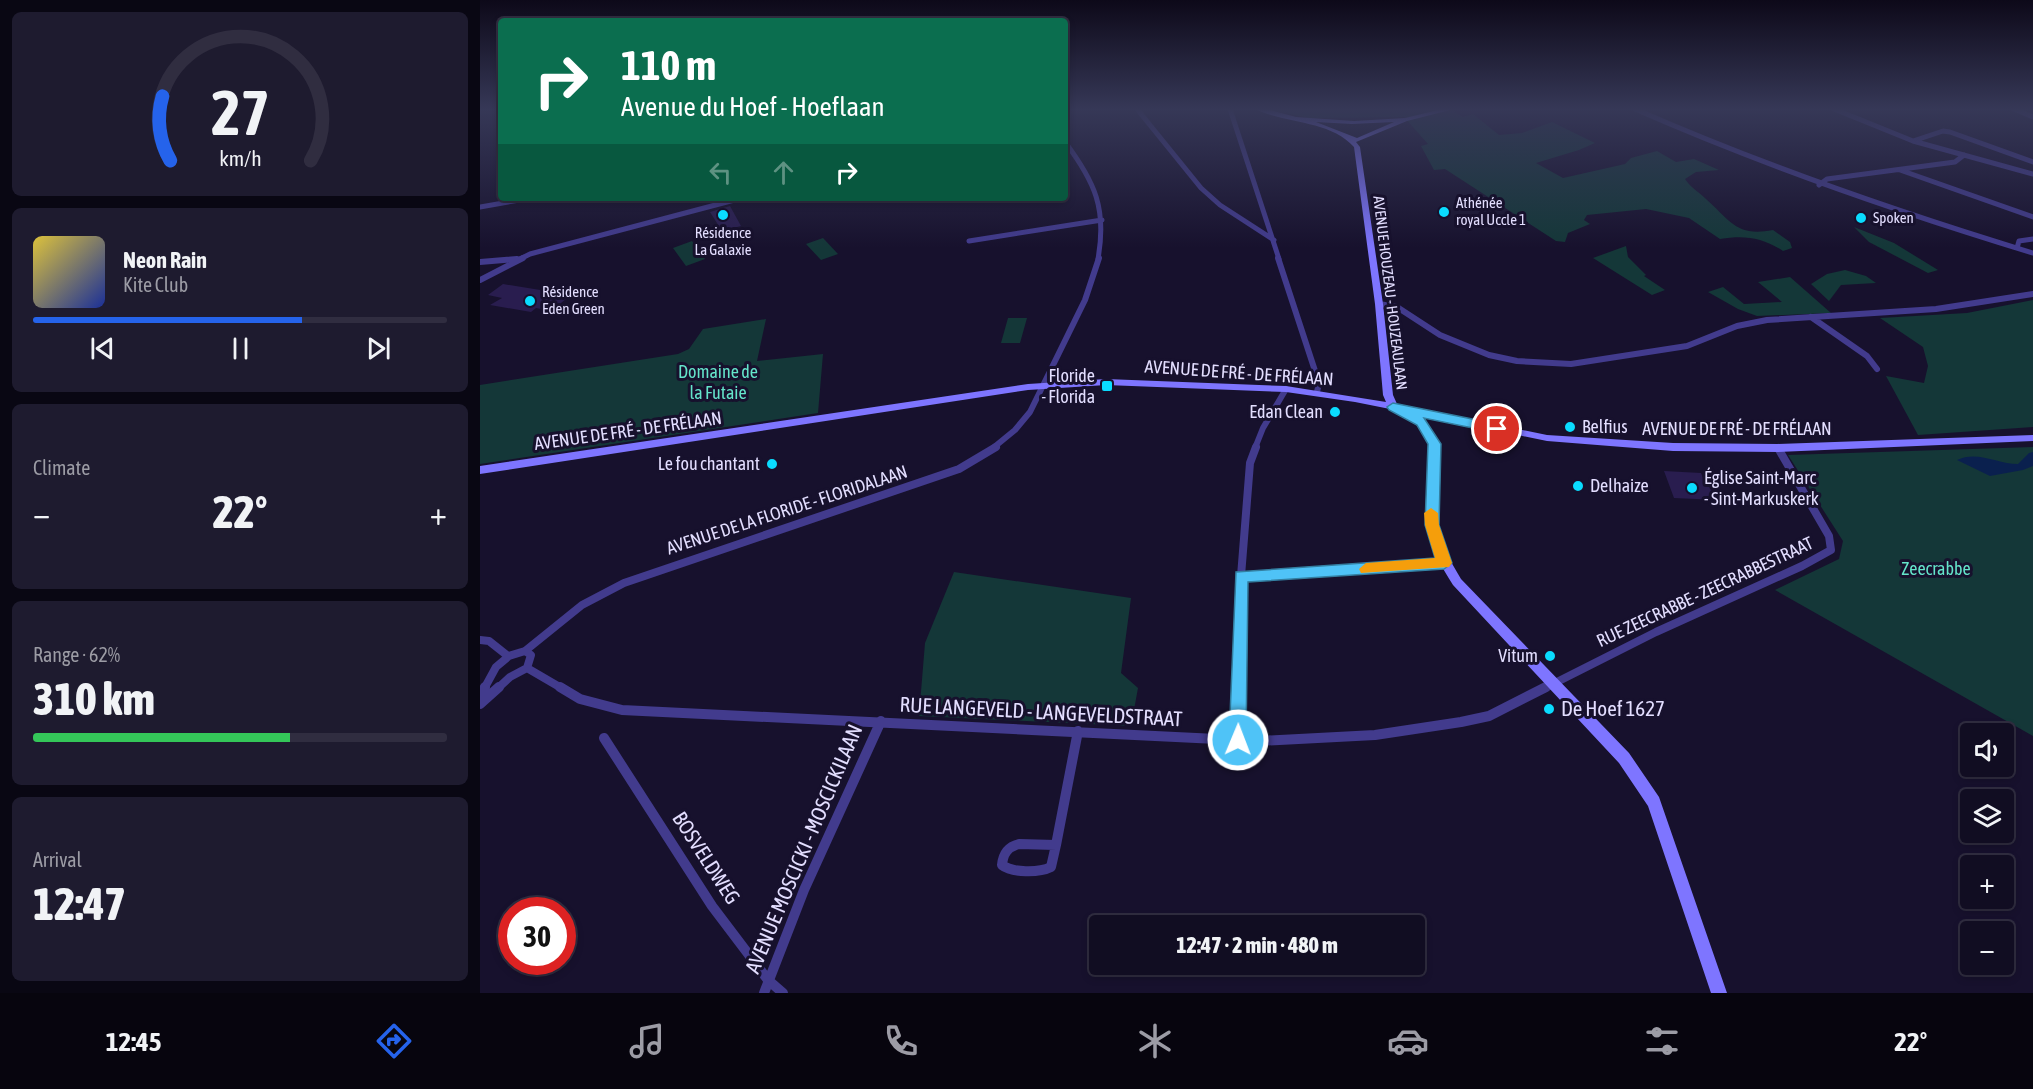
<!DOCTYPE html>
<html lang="en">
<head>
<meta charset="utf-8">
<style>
  body { margin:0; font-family:"Asap Condensed",sans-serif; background:#1e1b2f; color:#f1f3f6; height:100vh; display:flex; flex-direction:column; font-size:22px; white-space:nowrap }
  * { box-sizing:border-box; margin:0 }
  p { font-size:20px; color:#9c9ca5 }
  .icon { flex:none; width:33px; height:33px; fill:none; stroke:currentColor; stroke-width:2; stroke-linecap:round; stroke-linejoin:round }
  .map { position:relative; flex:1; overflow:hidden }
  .details { display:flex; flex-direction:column; gap:12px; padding:12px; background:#090713; width:480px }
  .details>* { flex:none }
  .banner { position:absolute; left:18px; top:18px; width:570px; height:183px; border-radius:6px; box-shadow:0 3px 9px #0003,0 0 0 2px #302d40; background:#0b6e4f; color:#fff; overflow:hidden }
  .controls { position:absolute; left:1480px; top:723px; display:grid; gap:12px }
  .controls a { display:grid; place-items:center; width:54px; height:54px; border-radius:6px; background:#110d22; box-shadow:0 3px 9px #0003,0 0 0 2px #302d40; font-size:30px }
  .speed { position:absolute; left:18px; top:897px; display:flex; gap:12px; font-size:30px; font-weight:700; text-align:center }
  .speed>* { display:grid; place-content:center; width:78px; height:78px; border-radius:50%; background:#110d22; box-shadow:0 3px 9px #0003,0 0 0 2px #302d40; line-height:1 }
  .speed .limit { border:9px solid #d22; background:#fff; color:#111 }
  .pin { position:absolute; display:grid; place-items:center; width:51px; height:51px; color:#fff; margin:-26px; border:3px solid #fff; border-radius:50%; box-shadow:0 2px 6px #0007 }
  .me { position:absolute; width:66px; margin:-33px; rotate:1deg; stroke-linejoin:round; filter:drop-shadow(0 0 4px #0008) }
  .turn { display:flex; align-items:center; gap:21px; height:126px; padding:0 24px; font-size:27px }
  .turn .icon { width:78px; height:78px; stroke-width:2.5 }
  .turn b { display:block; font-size:42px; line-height:51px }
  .lanes { display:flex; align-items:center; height:57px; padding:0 24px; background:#0003; justify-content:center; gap:30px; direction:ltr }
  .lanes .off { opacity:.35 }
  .big { font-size:45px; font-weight:800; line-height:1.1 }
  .details .card { flex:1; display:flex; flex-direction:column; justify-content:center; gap:9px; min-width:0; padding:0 21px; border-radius:9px; background:#1e1b2f }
  .details .dial { align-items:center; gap:0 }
  .dial svg { height:156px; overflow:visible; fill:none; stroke:#302d40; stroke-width:7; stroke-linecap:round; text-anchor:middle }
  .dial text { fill:#f1f3f6; stroke:none }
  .song { display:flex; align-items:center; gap:18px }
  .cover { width:72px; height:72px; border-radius:9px; background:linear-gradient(135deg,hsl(50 70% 55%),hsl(230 70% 35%)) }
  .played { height:6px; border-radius:3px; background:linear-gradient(90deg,#2563eb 65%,#302d40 65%) }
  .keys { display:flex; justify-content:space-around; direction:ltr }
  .heat { display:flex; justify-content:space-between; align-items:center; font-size:33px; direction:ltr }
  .charge { height:9px; border-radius:4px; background:linear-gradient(90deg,#34c759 62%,#302d40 0) }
  .trip { position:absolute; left:609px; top:915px; width:336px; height:60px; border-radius:6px; background:#110d22; box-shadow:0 3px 9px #0003,0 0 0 2px #302d40; font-weight:800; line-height:60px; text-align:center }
  .menu { display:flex; height:96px; justify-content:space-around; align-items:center; background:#07050e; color:#9c9ca5 }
  .menu .icon { width:42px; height:42px }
  .menu .current { color:#2563eb }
  .menu b { font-size:27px; color:#f1f3f6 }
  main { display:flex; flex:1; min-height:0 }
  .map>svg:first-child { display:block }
  .green { fill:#143738 }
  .water { fill:#0a204e }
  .building { fill:#291d4f }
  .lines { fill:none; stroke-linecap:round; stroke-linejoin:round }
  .street-far3 { stroke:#423b8d; stroke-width:5 }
  .street-far2 { stroke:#423b8d; stroke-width:6 }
  .street-far1 { stroke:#423b8d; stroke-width:8 }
  .street { stroke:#423b8d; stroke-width:10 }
  .secondary { fill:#7e75ff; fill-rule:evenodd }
  .route { fill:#4fc3f7; stroke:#337fa1; stroke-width:1.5 }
  .slow { fill:#f59e0b }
  .poi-dot { fill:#0adcff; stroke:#17112d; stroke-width:2 }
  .labels { text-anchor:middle; stroke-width:6; stroke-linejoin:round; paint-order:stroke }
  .far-poi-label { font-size:15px; fill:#e3deff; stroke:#17112d; text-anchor:start }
  .far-street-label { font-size:15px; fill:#e3deff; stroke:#17112d }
  .park-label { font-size:18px; fill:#64e4ca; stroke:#17112d }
  .street-label { font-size:18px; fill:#e3deff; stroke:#17112d }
  .poi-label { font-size:18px; fill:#e3deff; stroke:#17112d; text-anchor:end }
  .near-poi-label { font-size:21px; fill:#e3deff; stroke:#17112d; text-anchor:start }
  .near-street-label { font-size:21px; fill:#e3deff; stroke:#17112d }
</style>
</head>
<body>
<main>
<section class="details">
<div class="card dial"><svg viewBox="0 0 100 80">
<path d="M14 69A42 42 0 1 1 86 69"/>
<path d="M14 69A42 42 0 0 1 10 36" stroke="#2563eb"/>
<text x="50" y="56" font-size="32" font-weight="700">27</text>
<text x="50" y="72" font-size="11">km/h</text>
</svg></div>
<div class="card">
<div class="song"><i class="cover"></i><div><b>Neon Rain</b><p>Kite Club</p></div></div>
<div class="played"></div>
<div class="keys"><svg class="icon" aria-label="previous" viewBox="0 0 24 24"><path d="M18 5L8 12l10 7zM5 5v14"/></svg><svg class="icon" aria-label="pause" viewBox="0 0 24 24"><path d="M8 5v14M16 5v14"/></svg><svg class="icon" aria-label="next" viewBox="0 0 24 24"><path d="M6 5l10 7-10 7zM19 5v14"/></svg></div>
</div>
<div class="card"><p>Climate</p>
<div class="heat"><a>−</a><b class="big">22°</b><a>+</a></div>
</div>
<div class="card"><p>Range · 62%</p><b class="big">310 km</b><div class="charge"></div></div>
<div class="card"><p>Arrival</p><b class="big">12:47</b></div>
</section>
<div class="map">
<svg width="1553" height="993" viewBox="0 0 1553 993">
  <rect width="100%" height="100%" fill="#17112d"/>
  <path class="green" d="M783,109H971L983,117L993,114L1019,135L1042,133L1072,122L1115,143L1099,150L1056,163L1083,178L1145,164L1151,158L1177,151L1196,162L1214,159L1239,170L1216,172L1205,179C1210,187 1219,192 1226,199C1251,221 1256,237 1293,230L1310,242L1312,248L1303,251C1282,237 1264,235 1240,239L1209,218L1166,209L1107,215L1104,220L1110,224L1088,233L1085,242L1076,241L965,169L954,170L941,146L948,144L924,117L830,118Z
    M1374,227L1414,243L1458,270L1448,273L1389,242Z
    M343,238L358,254L341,260L326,244Z
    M212,241L225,259L206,266L193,248Z
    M1146,246L1148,257L1166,275L1164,276L1185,290L1172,295L1113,258Z
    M1365,270L1386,276L1396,283L1361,285L1349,301L1331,284L1347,274Z
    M1310,277L1351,313L1277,316L1258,309L1228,292L1243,287L1264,304L1302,302L1278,282Z
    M1553,300V427L1438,435L1406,376L1444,383L1448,366L1443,347L1400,318L1487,313Z
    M528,318H547L540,343H521Z
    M286,319L277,361L343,354L338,413L0,464V385L198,354L209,349L223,329Z
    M1553,447V736L1295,590L1359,559L1363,541L1308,455Z
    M474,572L651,598L641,673L658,688L651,726L439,716L445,643Z"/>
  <path class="water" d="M1553,452V466L1543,470L1510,476L1477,460C1497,450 1518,464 1538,464L1549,453Z"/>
  <path class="building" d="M250,206L261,226L242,231L230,212Z
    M23,284L91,295L71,311L56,308L51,312L10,305L22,298L8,295Z
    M1184,471L1221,473L1223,478H1230L1238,500L1194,498Z"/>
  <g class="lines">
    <path class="street-far3" d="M657,109L721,188L740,205L794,240
      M750,109L799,259
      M1155,109C1285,166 1418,212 1553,253
      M1354,109L1433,141L1553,174
      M1534,109L1553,117
      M1433,141L1463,131L1470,132L1553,162
      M585,142C615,182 627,209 618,259
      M1420,170L1553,217
      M1339,185L1347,179L1475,162L1484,155
      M0,207L51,198
      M489,241L622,220
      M1537,248L1539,241L1553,239
      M40,259L50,254L262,198"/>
    <path class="street-far2" d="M798,258L839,383L837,392
      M0,262L37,259
      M0,280L43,258
      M899,304L917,307L960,335L1009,355L1037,361L1091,364L1207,346L1257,326L1287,320L1456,309L1553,294
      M1331,317L1387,356L1397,369
      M513,448L535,430L550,412L605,300L619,258
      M775,448L783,428L806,389"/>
    <path class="street-far1" d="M761,576L964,563
      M0,640L9,641L28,656
      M47,668L83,689
      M4,689L16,667L29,656L45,651L102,605L144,583L479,469L516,447
      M17,689L30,677L47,668L51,655L45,651
      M759,689L761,576L770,463L776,447
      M1063,689L1176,632L1322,566L1351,550L1349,536L1298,448"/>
    <path class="street" d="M80,687L100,699L142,710L778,741L895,735L981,722L1009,716L1066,687
      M0,697L5,687
      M0,704L19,687
      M124,738L232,906L288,980L303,993
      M758,740L759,687
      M539,844L576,845L571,867C559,873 532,873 522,865C523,854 527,847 539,844Z
      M576,845L598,731
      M284,993L324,890L401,721"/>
    <path class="secondary" d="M775,109H786L816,117L874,121L925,118L962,109H974L927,121L876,142L880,147L903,304L913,395L917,404L1067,435L1193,443L1298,444L1553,435V441L1298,452L1193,451L1067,441L933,414C980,446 951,479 958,524C960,544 971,562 981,579L1149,753L1179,797L1247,993H1231L1168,806L1139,763L973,585C961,566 949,545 947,522C944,494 962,450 940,428C936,424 929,421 925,417L923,415L925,412L875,402L806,392L626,385L548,390L0,474V466L548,384L626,379L806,386L906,402L903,395L895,304L874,147C850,120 806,124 775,109ZM836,122L872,124L914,122L877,138Z"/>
  </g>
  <linearGradient id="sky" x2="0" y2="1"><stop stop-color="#0d0919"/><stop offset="0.44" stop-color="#363857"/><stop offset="1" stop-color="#363857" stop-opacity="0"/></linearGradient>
  <rect width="1553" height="248" fill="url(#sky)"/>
  <path class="route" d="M913,403L1017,424L1023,429L1017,433L944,418L961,444L959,525L972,563L964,569L768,582L766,740L764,745L758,748L752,745L749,740L756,572L955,558L945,525L948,444L937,425L909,410L907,407Z"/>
  <path class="slow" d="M951,508L958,513L959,525L972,563L969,567L881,573L879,569L886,563L955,558L945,525L944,513Z"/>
  <g class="poi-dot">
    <circle cx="964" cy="212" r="6"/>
    <circle cx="243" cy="215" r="6"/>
    <circle cx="1381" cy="218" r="6"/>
    <circle cx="50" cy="301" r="6"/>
    <rect x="621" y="380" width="12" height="12" rx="3"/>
    <circle cx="855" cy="412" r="6"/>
    <circle cx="1090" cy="427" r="6"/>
    <circle cx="292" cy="464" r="6"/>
    <circle cx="1098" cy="486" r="6"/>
    <circle cx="1212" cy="488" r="6"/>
    <circle cx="1070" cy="656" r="6"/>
    <circle cx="1069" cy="709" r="6"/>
  </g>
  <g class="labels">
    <g class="far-poi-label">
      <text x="976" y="208">Athénée<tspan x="976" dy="17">royal Uccle 1</tspan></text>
      <text x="1393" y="223">Spoken</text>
      <text x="243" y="238" text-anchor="middle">Résidence<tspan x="243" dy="17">La Galaxie</tspan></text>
      <text x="62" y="297">Résidence<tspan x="62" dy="17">Eden Green</tspan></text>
    </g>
    <g class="far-street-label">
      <text transform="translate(910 293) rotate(83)" y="5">AVENUE HOUZEAU - HOUZEAULAAN</text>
    </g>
    <g class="park-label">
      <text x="238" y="378">Domaine de<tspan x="238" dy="21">la Futaie</tspan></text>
      <text x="1456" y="575">Zeecrabbe</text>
    </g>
    <g class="street-label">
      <text transform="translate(759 373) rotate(4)" y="6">AVENUE DE FRÉ - DE FRÉLAAN</text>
      <text x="1257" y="435">AVENUE DE FRÉ - DE FRÉLAAN</text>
      <text transform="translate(148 431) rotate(-8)" y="6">AVENUE DE FRÉ - DE FRÉLAAN</text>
      <text transform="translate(307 510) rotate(-18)" y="6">AVENUE DE LA FLORIDE - FLORIDALAAN</text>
      <text transform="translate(1225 592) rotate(-25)" y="6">RUE ZEECRABBE - ZEECRABBESTRAAT</text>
    </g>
    <g class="poi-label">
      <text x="615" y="382">Floride<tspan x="615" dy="21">- Florida</tspan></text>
      <text x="843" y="418">Edan Clean</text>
      <text x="1102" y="433" text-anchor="start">Belfius</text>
      <text x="280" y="470">Le fou chantant</text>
      <text x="1224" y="484" text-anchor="start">Église Saint-Marc<tspan x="1224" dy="21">- Sint-Markuskerk</tspan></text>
      <text x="1110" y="492" text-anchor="start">Delhaize</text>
      <text x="1058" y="662">Vitum</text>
    </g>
    <g class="near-poi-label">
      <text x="1081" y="716">De Hoef 1627</text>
    </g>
    <g class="near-street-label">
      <text transform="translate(561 712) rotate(3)" y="7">RUE LANGEVELD - LANGEVELDSTRAAT</text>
      <text transform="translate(324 849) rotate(-67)" y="7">AVENUE MOSCICKI - MOSCICKILAAN</text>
      <text transform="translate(226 858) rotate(57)" y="7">BOSVELDWEG</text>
    </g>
  </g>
</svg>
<div class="controls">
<a><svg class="icon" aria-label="sound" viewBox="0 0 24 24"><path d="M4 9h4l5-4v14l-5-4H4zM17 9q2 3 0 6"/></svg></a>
<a><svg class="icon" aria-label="layers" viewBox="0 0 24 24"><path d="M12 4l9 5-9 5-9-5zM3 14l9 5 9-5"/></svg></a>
<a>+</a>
<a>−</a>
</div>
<div class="speed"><div class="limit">30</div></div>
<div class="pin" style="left:1017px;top:429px;background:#d93025"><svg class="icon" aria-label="arrive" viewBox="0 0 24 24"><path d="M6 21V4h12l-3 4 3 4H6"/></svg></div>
<svg class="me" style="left:758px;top:740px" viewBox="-20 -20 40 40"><circle r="17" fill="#4fc3f7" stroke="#fff" stroke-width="3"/><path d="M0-11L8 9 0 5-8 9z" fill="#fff"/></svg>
<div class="trip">12:47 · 2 min · 480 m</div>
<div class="banner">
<div class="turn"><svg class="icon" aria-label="right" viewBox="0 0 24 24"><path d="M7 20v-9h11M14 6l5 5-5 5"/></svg><div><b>110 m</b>Avenue du Hoef - Hoeflaan</div></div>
<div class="lanes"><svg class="icon off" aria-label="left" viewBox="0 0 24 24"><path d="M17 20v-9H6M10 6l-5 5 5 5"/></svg><svg class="icon off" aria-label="ahead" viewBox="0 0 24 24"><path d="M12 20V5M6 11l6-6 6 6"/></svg><svg class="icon" aria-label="right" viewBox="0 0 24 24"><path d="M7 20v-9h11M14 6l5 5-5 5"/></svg></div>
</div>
</div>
</main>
<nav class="menu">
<b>12:45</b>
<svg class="icon current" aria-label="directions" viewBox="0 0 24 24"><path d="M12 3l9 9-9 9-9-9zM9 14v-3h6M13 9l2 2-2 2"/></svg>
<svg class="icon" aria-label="music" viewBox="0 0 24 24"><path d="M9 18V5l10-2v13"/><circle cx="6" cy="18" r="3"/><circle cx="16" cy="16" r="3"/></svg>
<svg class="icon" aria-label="phone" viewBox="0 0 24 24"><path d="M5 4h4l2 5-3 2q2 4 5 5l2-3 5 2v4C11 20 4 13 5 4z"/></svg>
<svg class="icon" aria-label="climate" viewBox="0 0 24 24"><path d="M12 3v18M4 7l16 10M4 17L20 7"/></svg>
<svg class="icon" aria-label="car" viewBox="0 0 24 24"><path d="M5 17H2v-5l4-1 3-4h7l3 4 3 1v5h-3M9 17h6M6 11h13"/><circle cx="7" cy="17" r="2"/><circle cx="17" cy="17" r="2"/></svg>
<svg class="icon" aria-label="filters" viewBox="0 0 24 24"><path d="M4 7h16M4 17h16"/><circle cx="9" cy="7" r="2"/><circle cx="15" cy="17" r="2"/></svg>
<b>22°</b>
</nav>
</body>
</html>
